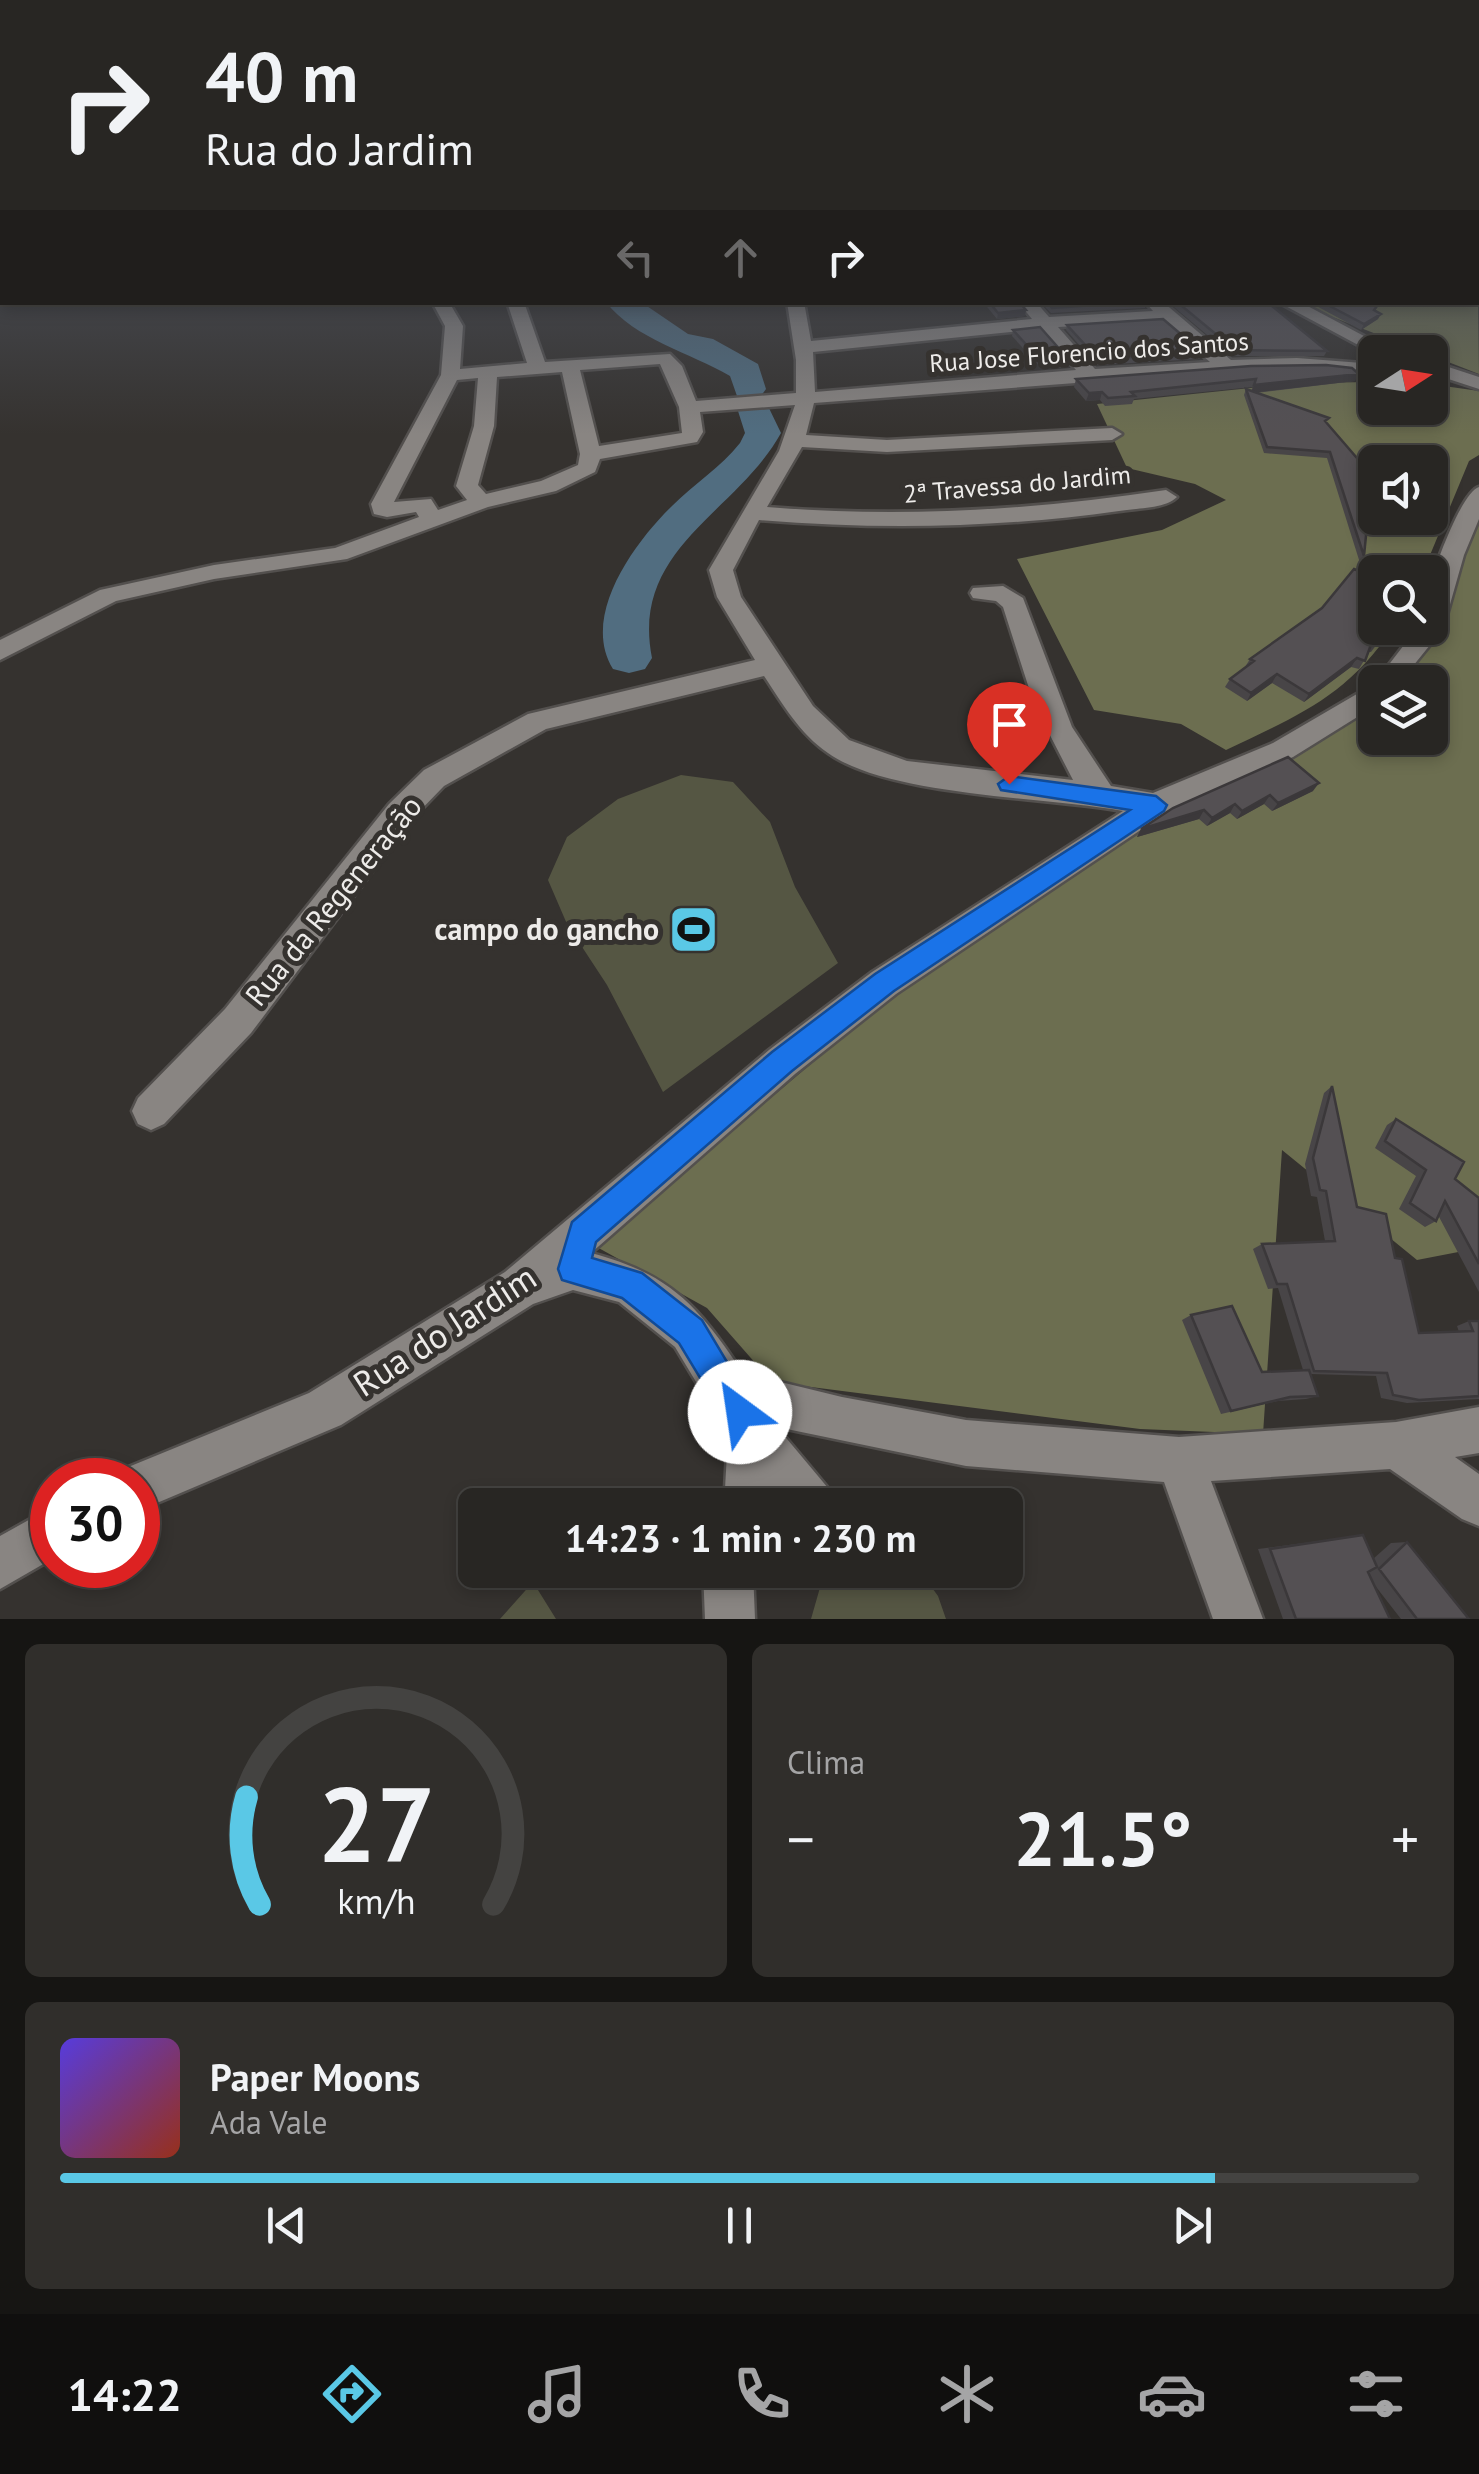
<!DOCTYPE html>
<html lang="pt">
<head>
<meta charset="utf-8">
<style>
  body { margin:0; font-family:"PT Sans",sans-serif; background:#302e2b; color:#f1f3f6; height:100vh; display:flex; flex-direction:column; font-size:38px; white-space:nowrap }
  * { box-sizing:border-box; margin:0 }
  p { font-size:32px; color:#a5a5a6 }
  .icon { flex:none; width:55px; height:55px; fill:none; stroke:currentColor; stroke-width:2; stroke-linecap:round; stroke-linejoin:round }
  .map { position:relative; height:1619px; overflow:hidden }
  .side { display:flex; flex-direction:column; gap:25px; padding:25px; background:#161513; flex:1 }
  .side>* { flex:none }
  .hud { position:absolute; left:0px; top:0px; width:1480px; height:305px; box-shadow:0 5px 15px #0003,0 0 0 2px #444341; background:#282623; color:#f1f3f6; overflow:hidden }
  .needle { width:65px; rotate:78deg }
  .controls { position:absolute; left:1358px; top:335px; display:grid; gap:20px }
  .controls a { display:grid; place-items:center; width:90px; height:90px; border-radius:15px; background:#282623; box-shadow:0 5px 15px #0003,0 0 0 2px #444341; font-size:50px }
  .speed { position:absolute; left:30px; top:1458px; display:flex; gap:20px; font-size:50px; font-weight:700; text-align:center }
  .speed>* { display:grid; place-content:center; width:130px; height:130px; border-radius:50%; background:#282623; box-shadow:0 5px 15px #0003,0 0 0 2px #444341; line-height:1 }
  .speed .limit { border:15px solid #d22; background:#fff; color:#111 }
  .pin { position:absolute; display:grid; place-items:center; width:85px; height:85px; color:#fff; margin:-102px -42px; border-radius:50% 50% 50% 0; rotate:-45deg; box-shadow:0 0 10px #0007 }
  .pin .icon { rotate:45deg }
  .me { position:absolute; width:110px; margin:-55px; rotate:329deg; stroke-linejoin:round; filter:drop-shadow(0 0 8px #0008) }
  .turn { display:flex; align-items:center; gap:35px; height:210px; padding:0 40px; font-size:45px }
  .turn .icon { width:130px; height:130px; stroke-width:2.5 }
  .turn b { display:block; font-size:70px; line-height:85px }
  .lanes { display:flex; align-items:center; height:95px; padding:0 40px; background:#0003; justify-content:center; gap:50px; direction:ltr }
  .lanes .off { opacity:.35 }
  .big { font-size:75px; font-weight:700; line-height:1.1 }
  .side .widget { flex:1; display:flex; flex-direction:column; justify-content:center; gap:15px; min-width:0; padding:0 35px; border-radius:15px; background:#302e2b }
  .side .dial { align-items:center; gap:0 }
  .dial svg { height:260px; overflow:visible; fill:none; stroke:#444341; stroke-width:7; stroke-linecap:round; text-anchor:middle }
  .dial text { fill:#f1f3f6; stroke:none }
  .song { display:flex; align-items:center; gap:30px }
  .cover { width:120px; height:120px; border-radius:15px; background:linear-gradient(135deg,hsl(250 70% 55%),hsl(10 70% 35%)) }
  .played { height:10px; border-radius:5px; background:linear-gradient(90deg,#5ac8e6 85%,#444341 85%) }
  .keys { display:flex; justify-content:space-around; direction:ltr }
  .heat { display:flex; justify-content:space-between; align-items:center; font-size:55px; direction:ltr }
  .side .tiles { flex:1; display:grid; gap:25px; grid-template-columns:1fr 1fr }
  .widget:last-child { grid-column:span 2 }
  .trip { position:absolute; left:458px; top:1488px; width:565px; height:100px; border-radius:15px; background:#282623; box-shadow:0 5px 15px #0003,0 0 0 2px #444341; font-weight:700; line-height:100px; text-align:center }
  .tab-bar { display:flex; height:160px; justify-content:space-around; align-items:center; background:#100f0e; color:#a5a5a6 }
  .tab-bar .icon { width:70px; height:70px }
  .tab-bar .active { color:#5ac8e6 }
  .tab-bar b { font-size:45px; color:#f1f3f6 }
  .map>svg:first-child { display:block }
  .green { fill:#555643 }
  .forest { fill:#6c6e50; fill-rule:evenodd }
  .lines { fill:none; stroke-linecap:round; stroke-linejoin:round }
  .river { fill:#516d80; fill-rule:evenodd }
  .minor-casing { stroke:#53504e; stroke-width:5 }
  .minor { fill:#898582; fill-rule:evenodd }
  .wall { fill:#484547 }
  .shaded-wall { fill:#3b383a }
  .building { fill:#545053; stroke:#3b383a; stroke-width:2.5 }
  .route { fill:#1a73e8; stroke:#114b97; stroke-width:2.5 }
  .labels { text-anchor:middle; stroke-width:10; stroke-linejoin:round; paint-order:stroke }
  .far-street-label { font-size:25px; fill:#edebe9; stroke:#35322f }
  .street-label { font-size:30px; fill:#edebe9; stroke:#35322f }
  .poi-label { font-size:30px; font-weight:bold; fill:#edebe9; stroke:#35322f; text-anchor:end }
  .near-street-label { font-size:35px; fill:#edebe9; stroke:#35322f }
</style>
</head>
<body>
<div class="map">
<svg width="1479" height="1619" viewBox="0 0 1479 1619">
  <rect width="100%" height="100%" fill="#35322f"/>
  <path class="green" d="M681,775L733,782L770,822L795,887L838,963L663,1092L607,985L567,924L548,880L567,837L618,799Z
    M831,1570H919L938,1596L946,1619H811L821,1584Z
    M533,1582L556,1619H500Z"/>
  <path class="forest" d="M1478,293L1479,374L1312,309L1316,302H1478Z
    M1375,382V408H1430V384L1479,391V455L1469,461L1423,572H1375V628H1393C1346,697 1299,715 1226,750L1181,724L1094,710L1017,559L1162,530L1226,500L1195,484L1127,468L1097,404L1297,383ZM1375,462H1430V518H1375Z
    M1479,520V1248L1417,1260L1282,1150L1263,1434L1140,1429L772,1382L707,1308L595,1246L888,999L1129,834L1375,702V738H1430V682H1397L1436,633Z"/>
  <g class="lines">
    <path class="river" d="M606,302H641L688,334L713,339L758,364L766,389L761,396H737L730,376C691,353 634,339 606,302Z
      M755,401L767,404L781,433C737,513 630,548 652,658L645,669L629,673L613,669C580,616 635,542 672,506C694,484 721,467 740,443L745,433L738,411L743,404Z"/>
    <defs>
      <path id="minor" d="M1478,244H1479V254H1478Z
        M432,302H449L463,326L460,369L527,363L507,302H524L545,362L670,354L682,366L696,401L796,393V360L787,302H804L811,341L1032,319L1018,302H1036L1049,317L1153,311L1145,302H1163L1231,360L1297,358L1375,364V376L1322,369L1247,370L814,403L806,435L887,440L1112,428L1122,434L1112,440L887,452L802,447L767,507C902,518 1033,510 1166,490L1177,497C1165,509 1136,508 1119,511C999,528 879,530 759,520L733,570L741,597L813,706L849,740L907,761L1073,780L1034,704L1003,607L996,601L973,598L970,593L973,588L1003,586L1023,598L1072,727L1111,786L1153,793L1273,743L1374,684L1417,628H1430C1430,614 1428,600 1430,587C1434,567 1462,492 1479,487V519L1464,555L1443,629L1400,682H1375V706L1293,757L1166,813L896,994L795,1074L591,1253C671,1274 698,1306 743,1373L842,1397L966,1420L1179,1437L1396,1422L1479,1407V1453L1455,1457L1479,1474V1526L1462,1519L1390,1469L1211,1481L1263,1619H1213L1164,1482L966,1466L777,1427L828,1488L835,1505H781L771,1494L768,1505H720L725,1489L728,1435L675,1347L619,1302L573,1290L533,1304L341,1425L138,1511V1480H117L121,1470L309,1393L505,1272L769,1050L872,972L1123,811C1045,797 888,796 828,753C800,734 782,703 764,676L546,729L444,786L411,820L251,1033L164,1124L151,1130L138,1124L132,1111L138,1098L225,1009L389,804L424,770L528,714L755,660L717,597L709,570L779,451L795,405L700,412L703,432L697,442L600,459L595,472L556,491L488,507L347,559L214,579L116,601L0,660V640L100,590L214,565L335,548L419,517L416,512L387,517L374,514L371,504L441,375L445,326ZM1162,321L1210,362L1095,369L1058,327ZM1040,329L1076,370L815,392L813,352ZM660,364L679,407L682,433L599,446L580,370ZM562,372L580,454L578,465L541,481L486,494L478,485L494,426L497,377ZM478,378L474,426L456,486L467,500L438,510L431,499L394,502L457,380Z
        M1278,302H1300L1394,352L1375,354Z
        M1430,361L1479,377V389L1430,373Z
        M52,1507V1559L0,1589V1536Z
        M703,1570H753L755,1619H705Z"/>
    </defs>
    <use href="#minor" class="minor-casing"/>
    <use href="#minor" class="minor"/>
  </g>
  <path class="wall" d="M983,302H1019L1025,316L997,319Z
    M1040,302H1147L1145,308L1051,313Z
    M1168,302H1267L1327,351L1324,356H1232Z
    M1309,302H1381L1375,310L1378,319L1361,330Z
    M1067,325L1203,353L1200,359L1097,365L1066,330Z
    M1013,330L1070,361L1068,367L1042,369L1012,336Z
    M1326,365L1355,381L1256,393L1329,418L1326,422L1375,479V502L1369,501L1364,556L1360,563L1327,458L1264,453L1244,395L1246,389L1251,391L1253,387L1134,399L1132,404L1105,406L1100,400L1086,401L1074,387L1076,379Z
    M1367,602L1377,644L1371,652H1369L1359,669L1351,667L1304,702L1272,683L1247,701L1225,687L1230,679L1245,667L1250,659Z
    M1288,757L1313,791L1272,811L1264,804L1237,819L1230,813L1207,826L1199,819L1137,837L1141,829Z
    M1332,1086L1357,1207L1395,1258L1419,1333L1459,1332L1457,1326L1469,1321H1479V1399L1407,1403L1381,1398L1376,1376L1311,1374L1318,1396L1306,1399L1278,1401L1221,1414L1182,1320L1191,1315L1262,1372L1303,1370L1278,1288L1268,1289L1253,1249L1262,1244L1325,1241L1317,1197L1311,1196L1305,1164L1324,1093Z
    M1396,1119L1455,1179L1479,1198V1292L1438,1215L1436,1221L1425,1227L1399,1209L1416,1176L1375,1148L1387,1125Z
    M1363,1535L1373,1559L1391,1543L1407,1542L1469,1619H1401L1373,1583L1390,1619H1283L1258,1549Z"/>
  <path class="shaded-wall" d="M1026,310L1025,316L997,319L998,313Z
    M1381,314L1378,319L1361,330L1364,324Z
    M1359,374L1355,381L1251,393L1254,385Z
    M1102,392L1100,400L1086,401L1089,393Z
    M1357,658L1351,667L1304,702L1309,694Z
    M1277,674L1272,683L1247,701L1251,693Z
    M1319,783L1313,791L1272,811L1278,803Z
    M1270,795L1264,804L1237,819L1242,811Z
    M1235,804L1230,813L1207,826L1212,818Z
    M1204,810L1199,819L1137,837L1141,829Z"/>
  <path class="building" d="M989,302H1019L1026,310L998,313Z
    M1047,302H1141L1052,308Z
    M1177,302H1267L1327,351L1235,350Z
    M1322,302H1380L1374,310L1381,314L1364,324Z
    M1163,319L1203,353L1098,359L1067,325Z
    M1040,327L1070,361L1043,363L1013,330Z
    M1326,365L1352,368L1359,374L1254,385L1256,379L1131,392L1135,396L1108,398L1102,392L1089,393L1076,379L1251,366Z
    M1246,389L1329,418L1325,421L1375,479V496L1370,495L1364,556L1330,452L1267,447Z
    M1354,569L1375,578V589L1366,601L1375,606V628H1384L1377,644L1372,642L1365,661L1357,658L1309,694L1277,674L1251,693L1230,679L1254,661L1250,659L1322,608Z
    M1288,757L1319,783L1278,803L1270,795L1242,811L1235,804L1212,818L1204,810L1141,829L1173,808Z
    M1332,1086L1357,1207L1386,1214L1395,1258L1402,1259L1419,1333L1473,1331L1469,1321H1479V1396L1419,1400L1393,1395L1387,1373L1314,1371L1287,1284H1277L1262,1244L1335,1241L1326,1191L1320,1190L1313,1158Z
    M1396,1119L1464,1162L1455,1179L1479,1198V1264L1445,1201L1436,1221L1410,1203L1426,1170L1385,1141Z
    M1232,1306L1262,1372L1309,1370L1318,1396L1290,1397L1231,1411L1191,1315Z
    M1363,1535L1377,1567L1368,1572L1390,1619H1296L1270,1549Z
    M1407,1542L1469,1619H1417L1379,1569Z"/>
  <linearGradient id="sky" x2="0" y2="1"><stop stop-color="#1d1c1a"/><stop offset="0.48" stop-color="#4b4f58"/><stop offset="1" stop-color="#4b4f58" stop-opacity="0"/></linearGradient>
  <rect width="1479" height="434" fill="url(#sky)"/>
  <path class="route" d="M1009,776L1156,796L1167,805L1164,811L894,991L792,1071L596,1242L592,1258L642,1273L702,1320L757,1412L752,1424L740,1429L728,1424L679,1343L622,1298L562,1280L558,1269L572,1222L772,1052L875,974L1130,810L1001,790L998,784Z"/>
  <defs>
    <symbol id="stadium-square" viewBox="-11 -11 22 22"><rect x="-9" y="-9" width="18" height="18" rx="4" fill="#5ac8e6" stroke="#35322f"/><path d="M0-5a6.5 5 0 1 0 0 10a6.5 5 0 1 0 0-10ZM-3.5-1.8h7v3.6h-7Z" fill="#111"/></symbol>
  </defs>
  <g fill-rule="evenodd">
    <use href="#stadium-square" x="666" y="902" width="55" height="55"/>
  </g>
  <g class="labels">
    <g class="far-street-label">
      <text transform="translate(1089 352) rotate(-4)" y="9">Rua Jose Florencio dos Santos</text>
      <text transform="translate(1017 484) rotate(-5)" y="9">2ª Travessa do Jardim</text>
    </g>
    <g class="street-label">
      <text transform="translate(334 901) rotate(-51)" y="10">Rua da Regeneração</text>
    </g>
    <g class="poi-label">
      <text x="659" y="940">campo do gancho</text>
    </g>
    <g class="near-street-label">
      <text transform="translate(445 1331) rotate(-33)" y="12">Rua do Jardim</text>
    </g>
  </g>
</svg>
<div class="controls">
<a><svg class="needle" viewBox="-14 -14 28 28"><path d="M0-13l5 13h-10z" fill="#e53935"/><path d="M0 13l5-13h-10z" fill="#a5a5a6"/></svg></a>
<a><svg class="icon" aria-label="sound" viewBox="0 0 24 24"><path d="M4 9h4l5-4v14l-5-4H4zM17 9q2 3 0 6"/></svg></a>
<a><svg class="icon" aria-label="search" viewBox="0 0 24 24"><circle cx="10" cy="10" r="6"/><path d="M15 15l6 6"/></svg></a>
<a><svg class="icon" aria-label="layers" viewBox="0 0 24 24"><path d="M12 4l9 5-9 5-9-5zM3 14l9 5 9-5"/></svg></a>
</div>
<div class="speed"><div class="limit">30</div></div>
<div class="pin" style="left:1009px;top:784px;background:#d93025"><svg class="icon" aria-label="arrive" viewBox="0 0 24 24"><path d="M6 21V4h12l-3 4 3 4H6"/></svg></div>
<svg class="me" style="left:740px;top:1412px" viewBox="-20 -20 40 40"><circle r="19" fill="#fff"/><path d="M0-13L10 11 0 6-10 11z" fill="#1a73e8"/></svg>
<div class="trip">14:23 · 1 min · 230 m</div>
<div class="hud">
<div class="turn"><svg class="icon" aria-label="right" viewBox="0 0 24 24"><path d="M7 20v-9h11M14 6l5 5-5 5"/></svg><div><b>40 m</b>Rua do Jardim</div></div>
<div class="lanes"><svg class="icon off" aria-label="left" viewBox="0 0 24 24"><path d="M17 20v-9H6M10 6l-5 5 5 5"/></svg><svg class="icon off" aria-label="ahead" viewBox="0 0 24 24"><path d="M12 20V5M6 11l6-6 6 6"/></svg><svg class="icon" aria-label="right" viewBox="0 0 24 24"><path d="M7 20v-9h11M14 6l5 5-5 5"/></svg></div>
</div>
</div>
<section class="side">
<div class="tiles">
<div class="widget dial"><svg viewBox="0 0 100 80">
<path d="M14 69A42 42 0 1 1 86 69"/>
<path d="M14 69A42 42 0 0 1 10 36" stroke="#5ac8e6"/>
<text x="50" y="56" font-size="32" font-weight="700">27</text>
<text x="50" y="72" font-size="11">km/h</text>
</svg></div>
<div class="widget"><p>Clima</p>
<div class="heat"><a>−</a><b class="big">21.5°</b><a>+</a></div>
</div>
<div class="widget">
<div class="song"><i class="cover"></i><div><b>Paper Moons</b><p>Ada Vale</p></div></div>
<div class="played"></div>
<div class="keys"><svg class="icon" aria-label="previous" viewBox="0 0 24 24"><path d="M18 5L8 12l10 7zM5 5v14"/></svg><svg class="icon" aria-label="pause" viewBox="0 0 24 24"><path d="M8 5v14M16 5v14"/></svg><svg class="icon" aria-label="next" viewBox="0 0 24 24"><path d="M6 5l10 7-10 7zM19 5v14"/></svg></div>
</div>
</div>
</section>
<nav class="tab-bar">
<b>14:22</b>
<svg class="icon active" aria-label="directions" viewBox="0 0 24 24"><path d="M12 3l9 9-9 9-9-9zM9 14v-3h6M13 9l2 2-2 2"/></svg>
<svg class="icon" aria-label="music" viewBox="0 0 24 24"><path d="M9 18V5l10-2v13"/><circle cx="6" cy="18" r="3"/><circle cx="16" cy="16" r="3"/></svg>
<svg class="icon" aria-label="phone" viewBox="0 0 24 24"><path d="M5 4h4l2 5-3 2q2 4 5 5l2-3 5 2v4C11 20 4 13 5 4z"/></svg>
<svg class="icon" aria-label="climate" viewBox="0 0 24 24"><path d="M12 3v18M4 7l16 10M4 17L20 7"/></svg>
<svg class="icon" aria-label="car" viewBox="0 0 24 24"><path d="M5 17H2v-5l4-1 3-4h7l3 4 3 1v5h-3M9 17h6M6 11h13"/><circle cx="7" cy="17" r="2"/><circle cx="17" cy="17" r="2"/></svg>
<svg class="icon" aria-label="filters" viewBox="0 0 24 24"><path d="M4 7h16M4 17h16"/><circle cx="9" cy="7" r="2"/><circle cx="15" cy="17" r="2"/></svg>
</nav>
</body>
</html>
